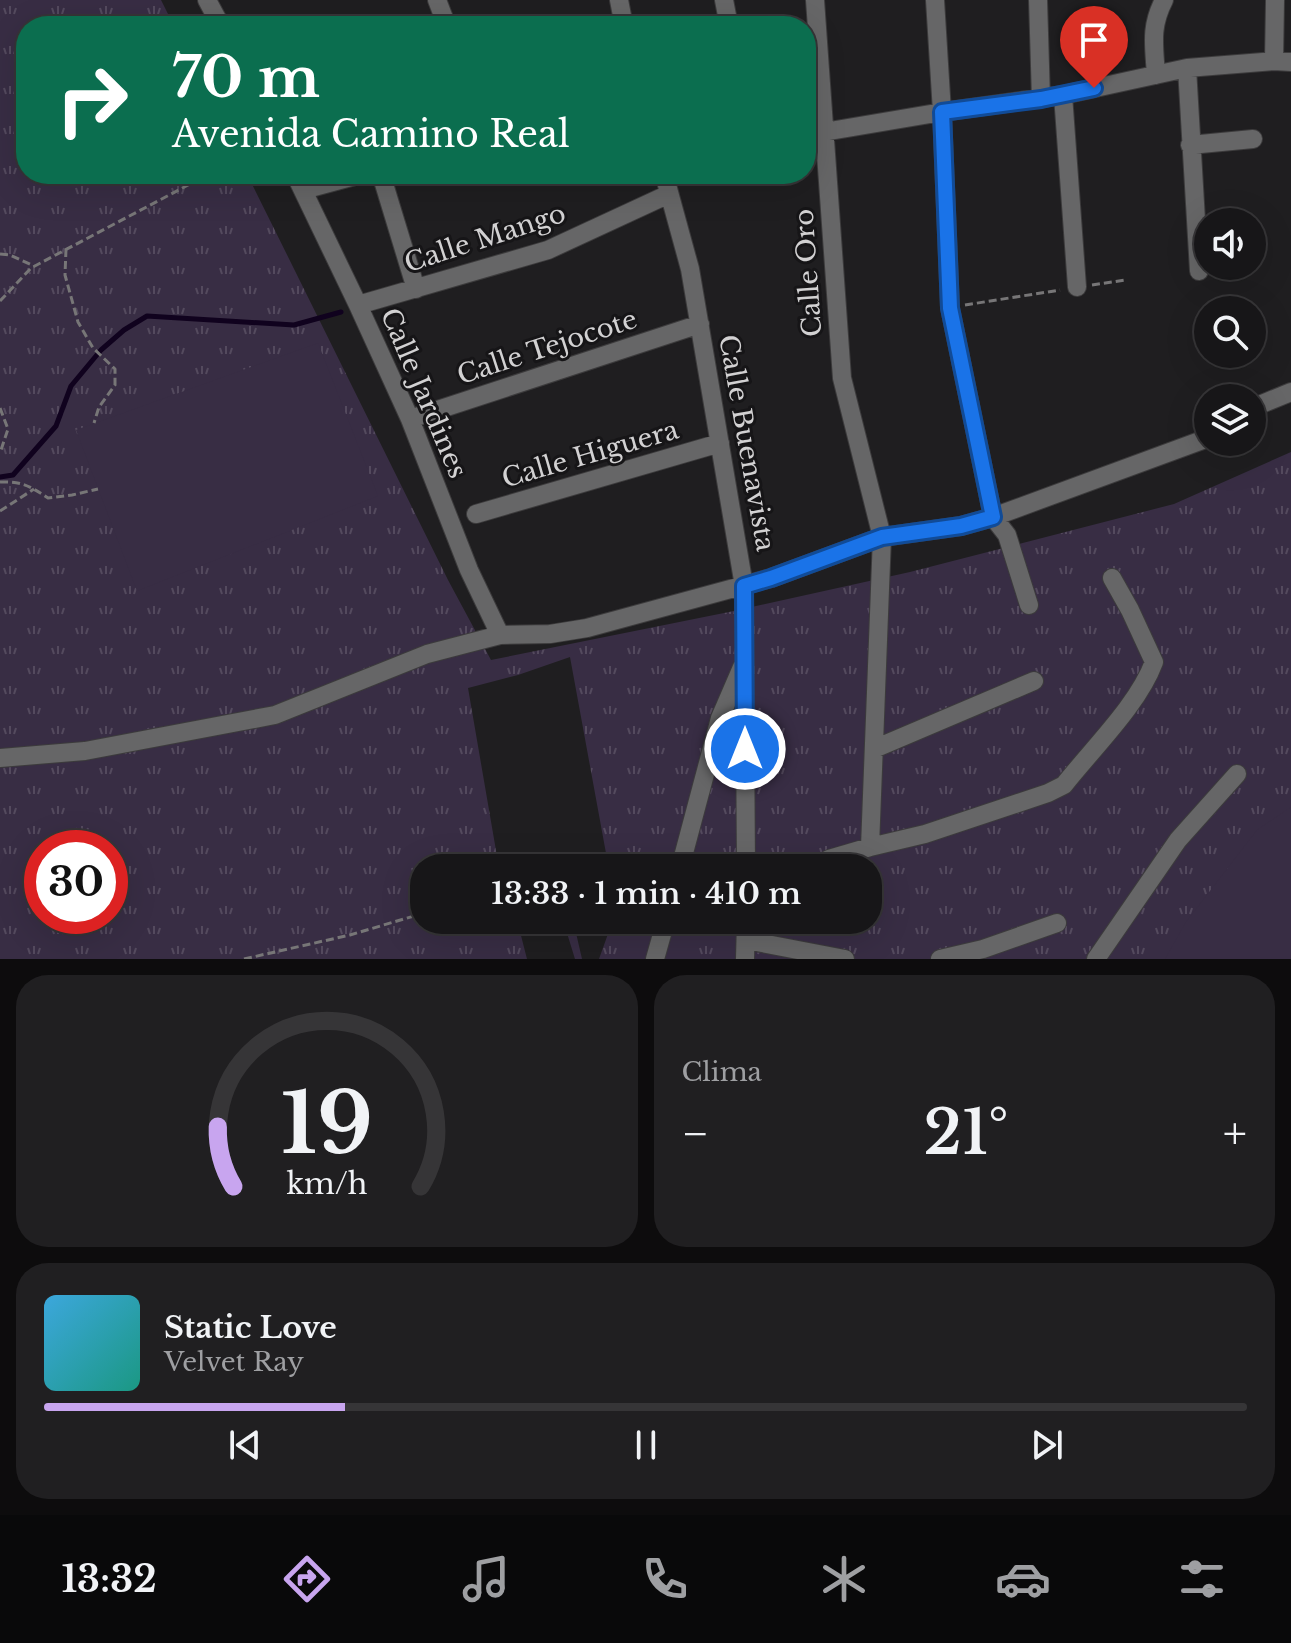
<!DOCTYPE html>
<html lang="es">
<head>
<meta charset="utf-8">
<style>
  body { margin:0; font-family:"Libre Baskerville",serif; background:#201f21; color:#f1f3f6; height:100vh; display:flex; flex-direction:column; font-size:30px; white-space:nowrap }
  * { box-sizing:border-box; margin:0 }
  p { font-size:26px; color:#9e9fa2 }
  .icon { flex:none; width:44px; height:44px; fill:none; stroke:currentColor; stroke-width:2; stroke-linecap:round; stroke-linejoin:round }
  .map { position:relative; height:959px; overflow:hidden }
  .side { display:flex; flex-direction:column; gap:16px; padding:16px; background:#0d0c0d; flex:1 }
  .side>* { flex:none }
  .hud { position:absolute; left:16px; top:16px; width:800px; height:168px; border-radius:32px; box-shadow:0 8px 32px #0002,0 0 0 2px #363537; background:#0b6e4f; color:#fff; overflow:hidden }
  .controls { position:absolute; left:1194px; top:208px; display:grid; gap:16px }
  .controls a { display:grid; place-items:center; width:72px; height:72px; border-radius:50%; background:#171618; box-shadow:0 8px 32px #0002,0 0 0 2px #363537; font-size:40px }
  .speed { position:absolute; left:24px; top:830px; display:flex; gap:16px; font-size:40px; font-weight:700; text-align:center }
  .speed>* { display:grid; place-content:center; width:104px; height:104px; border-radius:50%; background:#171618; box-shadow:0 8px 32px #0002,0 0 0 2px #363537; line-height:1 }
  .speed .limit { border:12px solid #d22; background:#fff; color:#111 }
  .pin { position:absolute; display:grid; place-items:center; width:68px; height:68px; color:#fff; margin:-82px -34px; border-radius:50% 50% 50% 0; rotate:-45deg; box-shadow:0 0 8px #0007 }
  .pin .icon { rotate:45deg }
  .me { position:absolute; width:88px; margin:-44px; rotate:0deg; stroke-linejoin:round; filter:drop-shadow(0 0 6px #0008) }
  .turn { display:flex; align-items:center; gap:28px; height:168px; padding:0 24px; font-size:36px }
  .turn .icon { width:104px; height:104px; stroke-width:2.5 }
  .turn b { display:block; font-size:56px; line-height:68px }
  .big { font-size:60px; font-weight:600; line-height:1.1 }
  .side .card { flex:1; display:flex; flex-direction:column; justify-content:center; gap:12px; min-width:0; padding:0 28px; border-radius:32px; background:#201f21 }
  .side .dial { align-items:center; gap:0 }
  .dial svg { height:208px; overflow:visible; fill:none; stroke:#363537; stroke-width:7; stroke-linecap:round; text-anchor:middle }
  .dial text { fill:#f1f3f6; stroke:none }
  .song { display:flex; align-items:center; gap:24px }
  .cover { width:96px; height:96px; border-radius:12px; background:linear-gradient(135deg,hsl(200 70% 55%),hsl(170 70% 35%)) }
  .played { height:8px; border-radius:4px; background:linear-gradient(90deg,#c8a5ef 25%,#363537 25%) }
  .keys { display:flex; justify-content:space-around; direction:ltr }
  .heat { display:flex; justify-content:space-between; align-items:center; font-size:44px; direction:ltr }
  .side .tiles { flex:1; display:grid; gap:16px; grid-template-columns:1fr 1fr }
  .card:last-child { grid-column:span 2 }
  .trip { position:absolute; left:410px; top:854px; width:472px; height:80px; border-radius:32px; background:#171618; box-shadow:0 8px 32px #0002,0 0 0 2px #363537; font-weight:600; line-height:80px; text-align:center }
  .tabs { display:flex; height:128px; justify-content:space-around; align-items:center; background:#09090a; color:#9e9fa2 }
  .tabs .icon { width:56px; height:56px }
  .tabs .current { color:#c8a5ef }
  .tabs b { font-size:36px; color:#f1f3f6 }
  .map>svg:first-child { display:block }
  .grass { fill:url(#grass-tufts); fill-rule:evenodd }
  .park { fill:#382d44 }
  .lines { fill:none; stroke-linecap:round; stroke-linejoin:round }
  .stream { stroke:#10021e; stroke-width:5 }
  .minor-casing { stroke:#3c3b3c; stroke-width:20 }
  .path { stroke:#777677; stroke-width:3; stroke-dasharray:8 4; stroke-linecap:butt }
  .minor { stroke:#666667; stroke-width:18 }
  .route-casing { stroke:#114b97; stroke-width:20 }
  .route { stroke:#1a73e8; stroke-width:14 }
  .labels { text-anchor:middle; stroke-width:6; stroke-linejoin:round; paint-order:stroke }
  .street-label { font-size:26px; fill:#d2d1d2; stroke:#161517 }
</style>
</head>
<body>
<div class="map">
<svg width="1291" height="959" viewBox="0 0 1291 959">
  <defs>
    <pattern id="grass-tufts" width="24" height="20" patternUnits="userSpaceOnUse" patternTransform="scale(2)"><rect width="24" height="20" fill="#382d44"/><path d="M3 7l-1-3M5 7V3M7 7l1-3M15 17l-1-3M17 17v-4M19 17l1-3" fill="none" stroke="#544a5e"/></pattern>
  </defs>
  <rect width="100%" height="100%" fill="#1f1e20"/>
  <path class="grass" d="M0,0H161L174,26H26V174H247L448,580L491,660L729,612L910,572L1174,504L1291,452V959H599L613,920H868V868H567L608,864L570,657L518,675L468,688L499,868H424V920H517L527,959H0ZM42,848H110V916H42Z
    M563,920H573L582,959H575Z"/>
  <path class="park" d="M318,343L378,496L137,591L76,430Z
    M1291,807V959H1165L1186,922L1257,830Z"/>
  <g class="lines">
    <path class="stream" d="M0,477L13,475L56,426L71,386L101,350L124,330L147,316L294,325L341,312
      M759,920L762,938"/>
    <defs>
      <path id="minor" d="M207,0L221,26
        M437,0L447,26
        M619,0L624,26
        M724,0L729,26
        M815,0L842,378L882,537L870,847
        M935,0L942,112L950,308L993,517L1007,535L1029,605
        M1038,0L1041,99
        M597,26L623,21
        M1274,61L1275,0
        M1187,68L1199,271
        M1156,75C1154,45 1150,27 1164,0
        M1063,95L1077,287
        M806,135L942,112L1063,95L1187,68L1274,61L1291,62
        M1190,145L1253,139
        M295,174L358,305L410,419L469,570L500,635
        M381,174L416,289
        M664,174L690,269L744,586L746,868
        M303,190L362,174
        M358,305L548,250L669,194
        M1252,408L1291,392
        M410,419L700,324
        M476,514L720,443
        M874,749L1034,681
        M0,758L85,751L275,715L427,654L500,635L550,634L587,628L771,578L882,537L961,526L993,517L1208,438
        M829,859L870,847L925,834L1048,793L1064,785C1093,748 1138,705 1154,662L1130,610L1112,578
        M680,868L720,718L742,667
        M746,940L845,959
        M655,959L666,920
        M745,959L746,920
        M940,959L983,949L1057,923
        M1096,959L1178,840L1237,774"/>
    </defs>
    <use href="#minor" class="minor-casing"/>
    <path class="path" d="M66,249L65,275L78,322L93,348L115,369V385L99,407L94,423
      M0,254L10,255L34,266
      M1092,285L1125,280
      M0,301L31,268L209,174
      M965,305L1060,290
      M0,408L8,429L0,453
      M0,482C21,481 30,486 48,498L72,495L98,489
      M0,511L34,489
      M244,959L350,935L424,913"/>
    <use href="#minor" class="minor"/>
  </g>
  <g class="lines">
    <defs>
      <path id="route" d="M745,749L744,586L771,578L882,537L961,526L993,517L950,308L942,112L1041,99L1094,88"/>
    </defs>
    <use href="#route" class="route-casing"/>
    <use href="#route" class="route"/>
  </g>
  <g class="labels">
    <g class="street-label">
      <text transform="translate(485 238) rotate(-18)" y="9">Calle Mango</text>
      <text transform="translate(808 273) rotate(-94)" y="9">Calle Oro</text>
      <text transform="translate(547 347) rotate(-18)" y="9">Calle Tejocote</text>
      <text transform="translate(424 393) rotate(67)" y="9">Calle Jardines</text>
      <text transform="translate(747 443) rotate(80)" y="9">Calle Buenavista</text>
      <text transform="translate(590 454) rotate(-16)" y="9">Calle Higuera</text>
    </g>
  </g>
</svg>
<div class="controls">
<a><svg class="icon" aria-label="sound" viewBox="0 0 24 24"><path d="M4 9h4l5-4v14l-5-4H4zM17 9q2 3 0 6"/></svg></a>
<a><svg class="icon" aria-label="search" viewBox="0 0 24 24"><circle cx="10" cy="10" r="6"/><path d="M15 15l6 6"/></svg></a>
<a><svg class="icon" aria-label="layers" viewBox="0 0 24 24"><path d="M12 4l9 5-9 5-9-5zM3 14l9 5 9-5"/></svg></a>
</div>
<div class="speed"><div class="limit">30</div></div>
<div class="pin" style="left:1094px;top:88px;background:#d93025"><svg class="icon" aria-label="arrive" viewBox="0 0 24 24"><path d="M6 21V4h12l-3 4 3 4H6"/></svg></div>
<svg class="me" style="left:745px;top:749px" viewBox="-20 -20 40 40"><circle r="17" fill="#1a73e8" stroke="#fff" stroke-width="3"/><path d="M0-11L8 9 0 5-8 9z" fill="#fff"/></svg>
<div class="trip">13:33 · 1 min · 410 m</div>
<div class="hud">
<div class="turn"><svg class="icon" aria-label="right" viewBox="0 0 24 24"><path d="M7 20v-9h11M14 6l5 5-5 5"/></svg><div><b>70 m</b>Avenida Camino Real</div></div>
</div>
</div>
<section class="side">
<div class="tiles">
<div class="card dial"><svg viewBox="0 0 100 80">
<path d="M14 69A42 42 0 1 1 86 69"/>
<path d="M14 69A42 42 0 0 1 8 46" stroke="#c8a5ef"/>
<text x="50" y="56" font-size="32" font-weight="700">19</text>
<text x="50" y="72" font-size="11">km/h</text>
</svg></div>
<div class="card"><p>Clima</p>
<div class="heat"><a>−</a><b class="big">21°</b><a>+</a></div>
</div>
<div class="card">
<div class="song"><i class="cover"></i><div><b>Static Love</b><p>Velvet Ray</p></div></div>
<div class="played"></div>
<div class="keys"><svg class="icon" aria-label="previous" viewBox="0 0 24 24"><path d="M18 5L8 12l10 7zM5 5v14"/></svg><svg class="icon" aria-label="pause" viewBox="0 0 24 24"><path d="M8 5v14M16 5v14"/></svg><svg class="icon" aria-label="next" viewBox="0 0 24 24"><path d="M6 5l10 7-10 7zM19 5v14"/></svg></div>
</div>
</div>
</section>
<nav class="tabs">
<b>13:32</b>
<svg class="icon current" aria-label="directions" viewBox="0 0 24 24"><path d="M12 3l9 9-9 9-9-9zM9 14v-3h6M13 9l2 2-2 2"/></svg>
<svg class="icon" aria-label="music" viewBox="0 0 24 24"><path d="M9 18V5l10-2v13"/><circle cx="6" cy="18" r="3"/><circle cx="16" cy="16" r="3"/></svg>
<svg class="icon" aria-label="phone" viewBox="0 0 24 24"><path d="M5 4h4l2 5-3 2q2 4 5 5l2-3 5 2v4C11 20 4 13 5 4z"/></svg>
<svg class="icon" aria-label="climate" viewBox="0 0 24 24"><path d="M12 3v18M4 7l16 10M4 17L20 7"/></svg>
<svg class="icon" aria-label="car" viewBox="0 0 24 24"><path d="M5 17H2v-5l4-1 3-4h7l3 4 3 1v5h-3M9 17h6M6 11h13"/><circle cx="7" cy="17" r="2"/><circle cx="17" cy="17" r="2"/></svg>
<svg class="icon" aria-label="filters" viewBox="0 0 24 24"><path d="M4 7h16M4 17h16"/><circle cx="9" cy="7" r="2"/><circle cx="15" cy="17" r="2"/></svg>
</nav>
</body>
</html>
